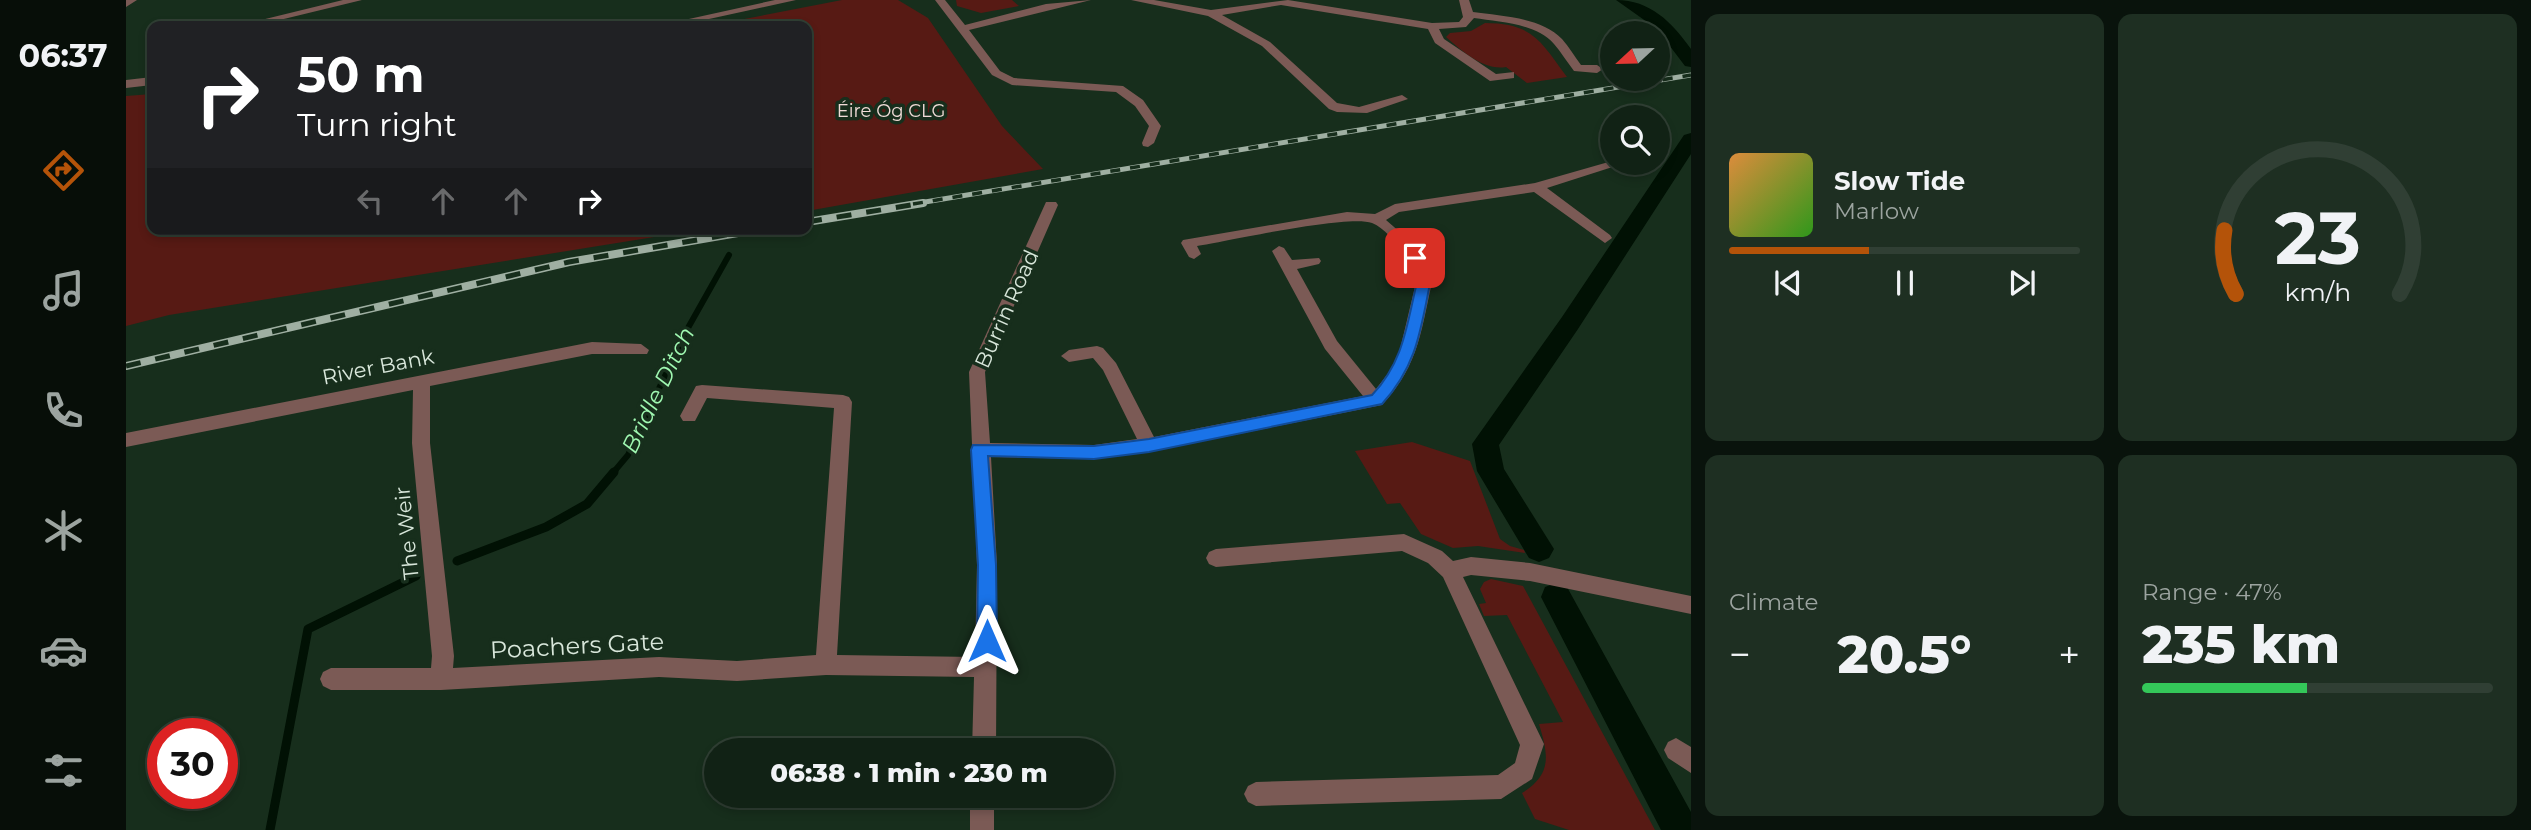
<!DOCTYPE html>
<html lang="en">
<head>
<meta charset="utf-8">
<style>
  body { margin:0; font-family:Montserrat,sans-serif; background:#1e2f22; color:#f1f3f6; height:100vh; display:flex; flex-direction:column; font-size:26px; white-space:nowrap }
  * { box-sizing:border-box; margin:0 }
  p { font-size:23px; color:#9ca4a0 }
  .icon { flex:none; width:38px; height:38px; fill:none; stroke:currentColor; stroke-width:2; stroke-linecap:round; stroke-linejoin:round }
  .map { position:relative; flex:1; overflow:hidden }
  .panel { display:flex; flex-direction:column; gap:14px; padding:14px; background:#09130c; width:840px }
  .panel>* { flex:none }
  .hud { position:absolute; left:21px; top:21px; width:665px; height:214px; border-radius:14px; box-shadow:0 4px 10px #0003,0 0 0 2px #303f34; background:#202124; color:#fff; overflow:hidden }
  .needle { width:46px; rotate:248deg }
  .buttons { position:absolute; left:1474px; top:21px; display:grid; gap:14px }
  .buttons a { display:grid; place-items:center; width:70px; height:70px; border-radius:50%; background:#112215; box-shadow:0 4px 10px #0003,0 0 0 2px #303f34; font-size:35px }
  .speed { position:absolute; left:21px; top:718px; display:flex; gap:14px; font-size:35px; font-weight:700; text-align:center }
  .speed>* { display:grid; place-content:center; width:91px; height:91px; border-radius:50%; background:#112215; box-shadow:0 4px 10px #0003,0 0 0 2px #303f34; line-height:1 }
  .speed .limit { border:10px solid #d22; background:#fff; color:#111 }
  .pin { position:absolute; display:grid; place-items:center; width:60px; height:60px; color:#fff; margin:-30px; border-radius:14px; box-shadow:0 4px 10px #0006 }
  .me { position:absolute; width:77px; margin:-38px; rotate:0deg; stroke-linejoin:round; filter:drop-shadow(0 0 5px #0008) }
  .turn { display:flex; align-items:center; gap:24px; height:147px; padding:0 35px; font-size:32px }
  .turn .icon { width:91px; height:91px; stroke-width:2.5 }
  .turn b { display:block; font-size:49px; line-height:60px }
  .lanes { display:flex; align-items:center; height:66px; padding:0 35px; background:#0003; justify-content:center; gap:35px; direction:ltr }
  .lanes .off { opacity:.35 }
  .big { font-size:52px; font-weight:800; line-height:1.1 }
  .panel .widget { flex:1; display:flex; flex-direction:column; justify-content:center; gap:10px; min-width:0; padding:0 24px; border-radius:14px; background:#1e2f22 }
  .panel .dial { align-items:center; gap:0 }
  .dial svg { height:182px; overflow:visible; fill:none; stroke:#303f34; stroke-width:7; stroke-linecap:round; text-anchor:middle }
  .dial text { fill:#f1f3f6; stroke:none }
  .song { display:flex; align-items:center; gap:21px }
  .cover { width:84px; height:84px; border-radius:10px; background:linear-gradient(135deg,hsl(30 70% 55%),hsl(110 70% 35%)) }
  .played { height:7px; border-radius:4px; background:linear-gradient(90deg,#b45309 40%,#303f34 40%) }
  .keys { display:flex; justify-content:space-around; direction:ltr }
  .heat { display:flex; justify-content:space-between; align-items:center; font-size:38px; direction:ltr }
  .charge { height:10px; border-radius:5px; background:linear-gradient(90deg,#34c759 47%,#303f34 0) }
  .panel .tiles { flex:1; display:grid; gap:14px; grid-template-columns:repeat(2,1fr) }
  .trip { position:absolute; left:578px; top:738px; width:410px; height:70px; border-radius:35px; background:#112215; box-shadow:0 4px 10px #0003,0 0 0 2px #303f34; font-weight:800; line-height:70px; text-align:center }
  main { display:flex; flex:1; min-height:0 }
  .tab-bar { display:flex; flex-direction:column; width:126px; justify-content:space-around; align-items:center; background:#070e08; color:#9ca4a0 }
  .tab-bar .icon { width:49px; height:49px }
  .tab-bar .current { color:#b45309 }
  .tab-bar b { font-size:32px; color:#f1f3f6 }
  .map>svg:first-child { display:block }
  .green { fill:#571a14 }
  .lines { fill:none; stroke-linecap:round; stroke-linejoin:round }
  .stream-far1 { stroke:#011104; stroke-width:6 }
  .stream { stroke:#011104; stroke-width:9 }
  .canal { fill:#011104; fill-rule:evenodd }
  .street { fill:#7b5a55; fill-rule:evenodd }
  .rail-far1-casing { stroke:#9fafa2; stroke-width:5 }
  .rail-casing { stroke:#9fafa2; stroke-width:8 }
  .rail-far1 { stroke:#172e1c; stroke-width:3.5; stroke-dasharray:10; stroke-linecap:butt }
  .rail { stroke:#172e1c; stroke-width:5; stroke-dasharray:15; stroke-linecap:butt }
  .route { fill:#1a73e8; stroke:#114b97; stroke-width:2 }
  .labels { text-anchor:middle; stroke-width:7; stroke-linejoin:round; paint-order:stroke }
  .far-park-label { font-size:18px; fill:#f1dbd7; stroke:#172e1c }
  .street-label { font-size:21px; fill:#d9e7db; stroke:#172e1c }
  .water-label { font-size:23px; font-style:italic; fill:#a0f8b2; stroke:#172e1c }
  .near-street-label { font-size:24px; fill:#d9e7db; stroke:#172e1c }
</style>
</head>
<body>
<main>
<nav class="tab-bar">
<b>06:37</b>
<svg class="icon current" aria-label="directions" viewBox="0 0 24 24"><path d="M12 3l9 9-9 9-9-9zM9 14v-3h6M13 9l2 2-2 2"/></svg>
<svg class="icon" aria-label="music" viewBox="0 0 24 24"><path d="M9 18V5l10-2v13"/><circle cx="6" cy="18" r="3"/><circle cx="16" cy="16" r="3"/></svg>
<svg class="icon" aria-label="phone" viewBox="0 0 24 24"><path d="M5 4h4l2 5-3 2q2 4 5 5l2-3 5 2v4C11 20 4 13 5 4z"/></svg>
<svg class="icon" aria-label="climate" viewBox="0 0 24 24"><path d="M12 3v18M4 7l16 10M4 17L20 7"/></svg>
<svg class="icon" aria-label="car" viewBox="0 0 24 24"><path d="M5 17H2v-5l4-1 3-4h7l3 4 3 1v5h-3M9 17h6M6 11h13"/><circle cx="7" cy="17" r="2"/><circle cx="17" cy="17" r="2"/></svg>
<svg class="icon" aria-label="filters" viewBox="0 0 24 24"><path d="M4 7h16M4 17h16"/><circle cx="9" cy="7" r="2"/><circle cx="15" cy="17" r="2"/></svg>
</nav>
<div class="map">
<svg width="1565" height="830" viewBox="0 0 1565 830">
  <rect width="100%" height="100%" fill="#172e1c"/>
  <path class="green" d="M716,0H772L802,18L876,126L917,169L681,211V26H582Z
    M830,0H886L893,6L855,13L831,6Z
    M1359,23C1407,23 1415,42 1441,77L1401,83L1380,67C1358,71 1336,51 1320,37L1324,33L1345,31Z
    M26,94V229H578L43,315L0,326V96Z
    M1286,442L1344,461L1374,539L1384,546L1398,550L1399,553L1352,546L1327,548L1295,534L1274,503L1261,504L1229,451Z
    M1365,579L1397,586L1529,830H1443L1409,819L1396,793C1427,774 1422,754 1413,724L1437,722L1381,615L1358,616L1353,604L1360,603L1354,589L1358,582Z"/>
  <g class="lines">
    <path class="stream-far1" d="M486,474L502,455L558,335L603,255"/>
    <path class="stream" d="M331,561L420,527L461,504L488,472
      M144,830L182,629L290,576"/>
    <path class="canal" d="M1490,0C1524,0 1546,22 1565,49V67L1559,66L1531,29Z
      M1565,133V154L1452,329L1373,445L1378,469L1428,549L1423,558L1413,562L1403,558L1351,471L1346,444L1436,317L1558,135Z
      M1430,583L1441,587L1565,812V830H1535L1415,597L1419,587Z"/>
    <path class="street" d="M0,0H11L0,7Z
      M217,0H236L129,26H110Z
      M649,0H670L551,26H531Z
      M809,0H819L839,25L920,4L965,0L843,30L874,71L888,78L997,86L1017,100L1035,126L1028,143L1022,147L1017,146L1016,143L1023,126L1009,106L990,92L886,85L866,75Z
      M1005,0H1028L1085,10L1162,0L1306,23L1333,22L1337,17L1333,0H1343L1347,12C1374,16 1415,17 1436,39C1443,47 1449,57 1455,65H1471L1477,69L1471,73L1448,71C1441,62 1435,52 1428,44C1410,23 1373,22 1348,18L1340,27L1313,29L1318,39L1370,74L1388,72V78L1364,81L1309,43L1302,29L1155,5L1096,15L1144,42L1211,103L1233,107L1276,95L1282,99L1241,113L1211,112L1203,109L1136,46L1082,16Z
      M26,77V85L0,88V80Z
      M1486,161L1499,163L1421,188L1484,235L1486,238L1479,243L1408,192L1273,212L1260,220L1283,240L1308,274C1295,327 1295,363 1256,405L1023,452L968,459L865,457L871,565L870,751H846L848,677L700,675L611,681L533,677L315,690H205L197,686L194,679L197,672L205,668H305L306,656L286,443L287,390L0,447V433L466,342L515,344L523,350L521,354H466L304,386V443L328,656L327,668L533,657L611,661L690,655L708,408L581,398L569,421H557L554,416L570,386L576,385L717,395L723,397L726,402L711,655L849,657L851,565L843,372L920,202H930L932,205L859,372L864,443L968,445L1011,439L977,370L967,358L943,362L935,356L943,350L971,346L977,348L990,363L1028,437L1237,396L1199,349L1146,251L1153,246L1158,248L1166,260L1193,258L1195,261L1193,264L1171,269L1211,341L1250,389L1271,362L1292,274C1282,260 1263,229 1246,223C1222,214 1103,241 1071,246L1075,254L1068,259L1063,257L1055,243L1057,240L1221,212L1249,214L1269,204L1409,183Z
      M1278,534L1316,551L1327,561L1345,557L1404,563L1565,596V614L1404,581L1345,575L1337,577L1418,744L1406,779L1375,799L1130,806L1122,802L1118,794L1122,786L1130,782L1372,775L1389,763L1394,745L1317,577L1302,563L1276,551L1090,567L1083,564L1080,558L1083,552L1090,549Z
      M1550,738L1565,747V773L1542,758L1538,750L1542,742Z
      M844,796H868V830H844Z"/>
    <defs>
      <path id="rail-far1" d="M787,204L1565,75"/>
      <path id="rail" d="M681,222L797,203
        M0,366L443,262L635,229"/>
    </defs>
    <use href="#rail-far1" class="rail-far1-casing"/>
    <use href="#rail" class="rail-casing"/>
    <use href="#rail-far1" class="rail-far1"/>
    <use href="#rail" class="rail"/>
  </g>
  <path class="route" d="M1289,254L1294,255L1306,274C1295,325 1293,364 1256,404L1023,452L968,459L862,456L870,565L871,641L868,648L861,650L854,648L851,641L852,565L845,450L847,445L968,446L1023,439L1246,395C1280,359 1281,320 1293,274L1282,258Z"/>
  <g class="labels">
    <g class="far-park-label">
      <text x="765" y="117">Éire Óg CLG</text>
    </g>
    <g class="street-label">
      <text transform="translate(881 309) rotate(-66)" y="7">Burrin Road</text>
      <text transform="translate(252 367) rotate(-11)" y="7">River Bank</text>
      <text transform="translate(281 533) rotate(-96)" y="7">The Weir</text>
    </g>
    <g class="water-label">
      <text transform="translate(532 390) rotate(-64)" y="8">Bridle Ditch</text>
    </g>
    <g class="near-street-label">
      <text transform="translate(451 646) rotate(-3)" y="8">Poachers Gate</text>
    </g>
  </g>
</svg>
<div class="buttons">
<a><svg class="needle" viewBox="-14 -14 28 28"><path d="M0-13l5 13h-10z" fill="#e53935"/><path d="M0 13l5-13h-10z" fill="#9ca4a0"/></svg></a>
<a><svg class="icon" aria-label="search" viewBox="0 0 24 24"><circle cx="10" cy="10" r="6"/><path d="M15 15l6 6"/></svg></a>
</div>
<div class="speed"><div class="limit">30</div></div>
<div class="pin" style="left:1289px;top:258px;background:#d93025"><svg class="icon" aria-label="arrive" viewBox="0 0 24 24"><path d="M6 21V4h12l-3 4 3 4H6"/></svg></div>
<svg class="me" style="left:861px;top:641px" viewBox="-20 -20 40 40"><path d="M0-17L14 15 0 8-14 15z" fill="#1a73e8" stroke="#fff" stroke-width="4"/></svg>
<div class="trip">06:38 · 1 min · 230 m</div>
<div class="hud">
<div class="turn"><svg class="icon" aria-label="right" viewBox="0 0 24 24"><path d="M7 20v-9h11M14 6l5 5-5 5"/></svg><div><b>50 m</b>Turn right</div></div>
<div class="lanes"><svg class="icon off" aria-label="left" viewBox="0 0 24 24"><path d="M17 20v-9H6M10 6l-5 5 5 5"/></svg><svg class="icon off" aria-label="ahead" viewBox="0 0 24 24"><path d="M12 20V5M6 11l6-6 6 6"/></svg><svg class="icon off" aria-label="ahead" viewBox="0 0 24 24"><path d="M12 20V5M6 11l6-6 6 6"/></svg><svg class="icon" aria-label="right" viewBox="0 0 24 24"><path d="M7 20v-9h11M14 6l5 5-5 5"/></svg></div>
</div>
</div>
<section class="panel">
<div class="tiles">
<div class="widget">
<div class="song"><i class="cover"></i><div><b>Slow Tide</b><p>Marlow</p></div></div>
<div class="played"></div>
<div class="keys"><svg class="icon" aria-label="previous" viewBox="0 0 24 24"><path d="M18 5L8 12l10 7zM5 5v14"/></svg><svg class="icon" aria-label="pause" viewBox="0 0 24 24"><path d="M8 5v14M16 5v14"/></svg><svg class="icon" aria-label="next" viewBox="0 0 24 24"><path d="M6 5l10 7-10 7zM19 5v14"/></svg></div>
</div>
<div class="widget dial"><svg viewBox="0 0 100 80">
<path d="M14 69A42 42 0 1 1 86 69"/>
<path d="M14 69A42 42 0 0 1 9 41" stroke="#b45309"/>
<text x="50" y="56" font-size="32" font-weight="700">23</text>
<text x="50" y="72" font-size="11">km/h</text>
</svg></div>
<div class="widget"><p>Climate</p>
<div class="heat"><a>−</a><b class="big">20.5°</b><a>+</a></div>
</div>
<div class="widget"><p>Range · 47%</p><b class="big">235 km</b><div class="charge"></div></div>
</div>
</section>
</main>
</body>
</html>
